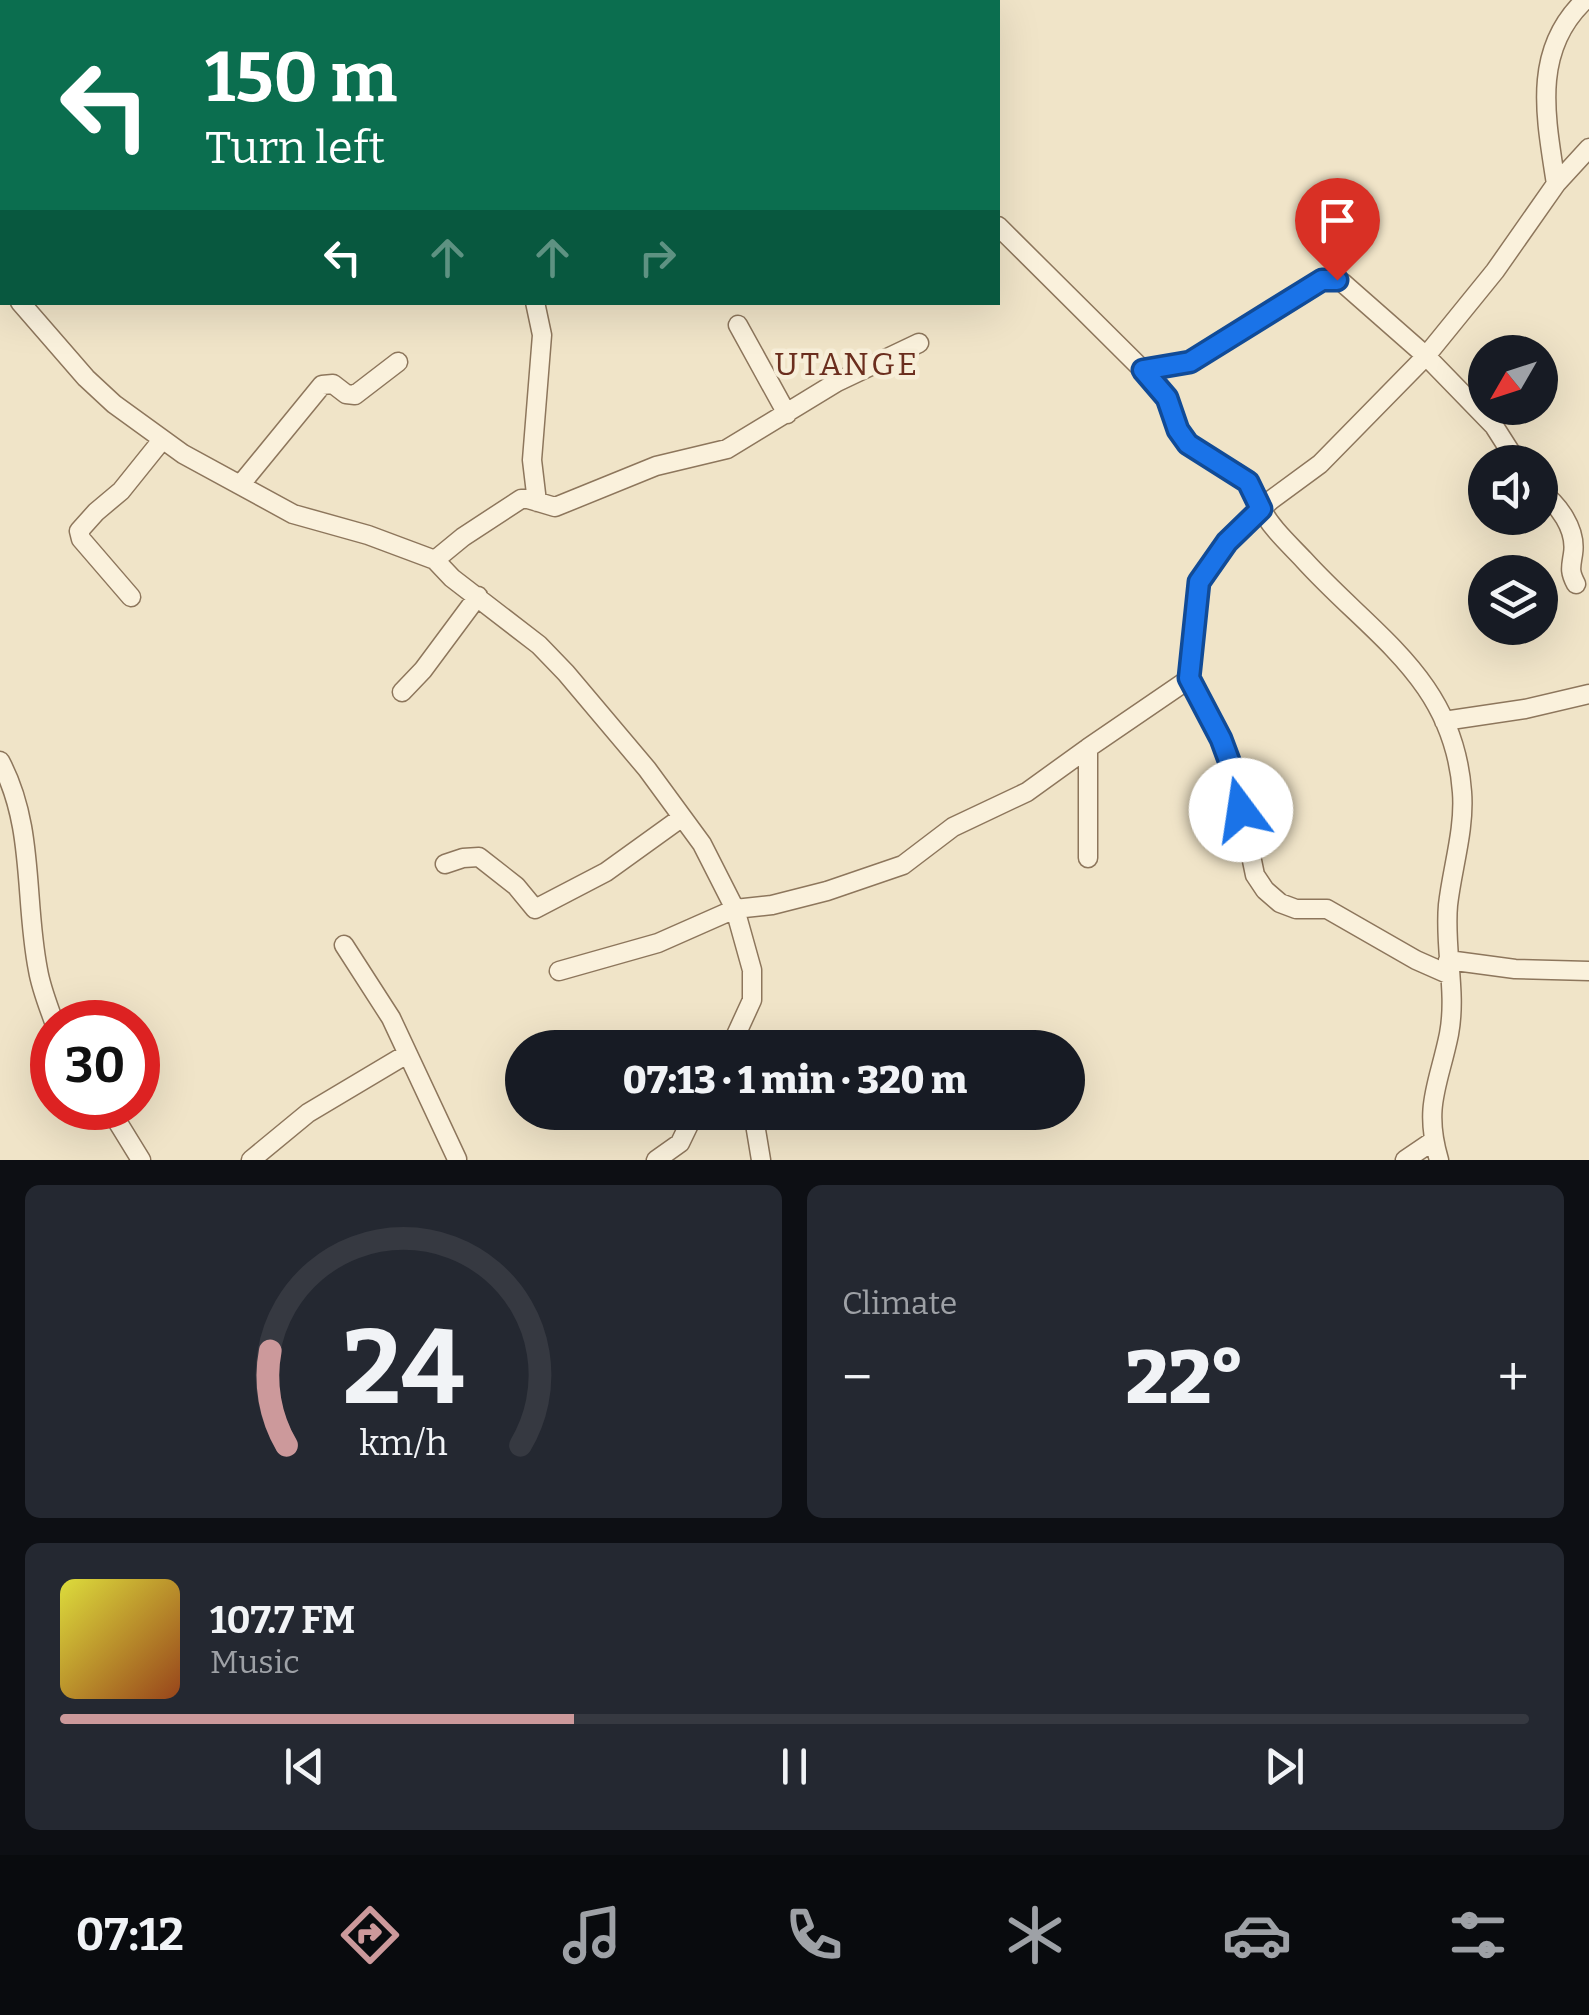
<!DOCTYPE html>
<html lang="en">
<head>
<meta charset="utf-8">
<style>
  body { margin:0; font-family:Bitter,serif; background:#242831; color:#f1f3f6; height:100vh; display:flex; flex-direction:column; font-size:38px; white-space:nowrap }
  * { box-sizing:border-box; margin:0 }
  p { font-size:32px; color:#9ea1a6 }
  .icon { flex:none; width:55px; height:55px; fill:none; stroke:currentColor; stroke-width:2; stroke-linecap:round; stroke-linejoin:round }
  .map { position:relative; height:1160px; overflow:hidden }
  .panel { display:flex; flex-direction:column; gap:25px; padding:25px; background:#0d0f14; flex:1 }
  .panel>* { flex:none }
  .banner { position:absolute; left:0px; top:0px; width:1000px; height:305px; box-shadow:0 10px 40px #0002; background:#0b6e4f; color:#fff; overflow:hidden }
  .needle { width:65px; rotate:231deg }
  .controls { position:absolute; left:1468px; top:335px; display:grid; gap:20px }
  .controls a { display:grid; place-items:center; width:90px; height:90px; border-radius:50%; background:#171b24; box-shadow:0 10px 40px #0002; font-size:50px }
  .speed { position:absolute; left:30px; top:1000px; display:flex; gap:20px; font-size:50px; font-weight:700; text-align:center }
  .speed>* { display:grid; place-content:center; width:130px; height:130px; border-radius:50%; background:#171b24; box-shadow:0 10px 40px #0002; line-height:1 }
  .speed .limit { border:15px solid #d22; background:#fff; color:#111 }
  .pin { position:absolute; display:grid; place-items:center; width:85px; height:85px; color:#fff; margin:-102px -42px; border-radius:50% 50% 50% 0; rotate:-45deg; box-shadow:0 0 10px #0007 }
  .pin .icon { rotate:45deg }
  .me { position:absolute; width:110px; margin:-55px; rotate:346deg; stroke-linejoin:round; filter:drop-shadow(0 0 8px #0008) }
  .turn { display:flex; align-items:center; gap:35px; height:210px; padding:0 40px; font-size:45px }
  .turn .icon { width:130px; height:130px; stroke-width:2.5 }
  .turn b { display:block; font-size:70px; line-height:85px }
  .lanes { display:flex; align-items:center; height:95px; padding:0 40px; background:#0003; justify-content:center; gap:50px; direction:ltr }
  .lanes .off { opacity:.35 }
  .big { font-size:75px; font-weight:800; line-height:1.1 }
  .panel .tile { flex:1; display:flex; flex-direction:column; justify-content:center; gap:15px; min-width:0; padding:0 35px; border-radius:15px; background:#242831 }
  .panel .dial { align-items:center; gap:0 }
  .dial svg { height:260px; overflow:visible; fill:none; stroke:#363941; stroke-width:7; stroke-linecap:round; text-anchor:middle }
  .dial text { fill:#f1f3f6; stroke:none }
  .song { display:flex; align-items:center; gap:30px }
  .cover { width:120px; height:120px; border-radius:15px; background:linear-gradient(135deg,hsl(60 70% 55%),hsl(20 70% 35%)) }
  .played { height:10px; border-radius:5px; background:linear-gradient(90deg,#cc999b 35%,#363941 35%) }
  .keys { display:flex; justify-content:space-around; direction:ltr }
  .heat { display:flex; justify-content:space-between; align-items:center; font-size:55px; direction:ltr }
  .panel .tiles { flex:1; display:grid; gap:25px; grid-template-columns:1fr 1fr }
  .tile:last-child { grid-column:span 2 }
  .trip { position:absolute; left:505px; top:1030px; width:580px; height:100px; border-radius:50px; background:#171b24; box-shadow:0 10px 40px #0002; font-weight:800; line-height:100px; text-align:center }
  .tabs { display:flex; height:160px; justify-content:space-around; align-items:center; background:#090b0e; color:#9ea1a6 }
  .tabs .icon { width:70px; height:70px }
  .tabs .selected { color:#cc999b }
  .tabs b { font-size:45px; color:#f1f3f6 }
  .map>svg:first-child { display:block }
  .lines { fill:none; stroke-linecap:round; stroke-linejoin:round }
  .minor-casing { stroke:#8d765c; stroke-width:21 }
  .minor { stroke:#faf1dc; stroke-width:18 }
  .route-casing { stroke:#114b97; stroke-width:25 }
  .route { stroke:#1a73e8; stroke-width:18 }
  .labels { text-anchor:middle; stroke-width:9; stroke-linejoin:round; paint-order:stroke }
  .quarter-label { font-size:32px; letter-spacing:2.5px; fill:#6b2e1e; stroke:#f7eed8 }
</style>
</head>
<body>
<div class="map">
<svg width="1589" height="1160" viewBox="0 0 1589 1160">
  <rect width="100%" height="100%" fill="#f0e4c8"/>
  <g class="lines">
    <defs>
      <path id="minor" d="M159,0L160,2
        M741,0L744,2
        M502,2L510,0
        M1556,184C1546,118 1531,51 1585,0
        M998,226L1158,385C1171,404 1173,428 1190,444C1206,461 1231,465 1247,481C1255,489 1256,498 1261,508C1270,527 1290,545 1304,560C1373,636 1454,679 1462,792C1465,829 1452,869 1448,905C1444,949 1457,991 1449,1034C1439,1084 1423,1106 1439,1160
        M0,277L2,281
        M20,302L86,378L114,404L183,454L293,514L368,535L435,560L463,537L521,499H528L555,507L656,466L727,449L837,382L919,343
        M535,302L542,335L532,460L537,502
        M738,325L787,414
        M1143,370L1190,361L1323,280L1331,278L1343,283L1426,356L1495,271L1556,184L1589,148
        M241,484L322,385L333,384L346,394L355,395L398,362
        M1540,491C1558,504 1577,529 1573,554C1571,567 1569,571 1576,584
        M435,560L452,578L539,645L566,673L647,769L702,844L735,909L752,970V1000L730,1048
        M131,597L81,539L79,531L96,512L121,491L162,440
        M402,692L423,670L478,596
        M1444,721L1525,709L1589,694
        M0,761C35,826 24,899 38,970C41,988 48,1005 54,1022
        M1088,858V748L1189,679
        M445,864L463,858L479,857L516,886L535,909L606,872L681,818
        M344,945L391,1018L457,1159
        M1448,960L1515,969L1589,971
        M559,971L658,943L735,909L772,905L827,891L903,865L953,827L1027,792L1088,748
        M1450,975L1416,960L1327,909H1296L1280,903L1265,890L1255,875L1234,774L1221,739L1189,679L1199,582L1210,564L1241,528L1271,500L1320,464L1426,356L1494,426L1517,462
        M109,1108L141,1160
        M753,1112L761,1160
        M754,1121L795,1112
        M251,1160L308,1113L407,1054
        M656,1160L680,1143L695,1112
        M1405,1160L1433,1141"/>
    </defs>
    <use href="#minor" class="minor-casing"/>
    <use href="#minor" class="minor"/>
  </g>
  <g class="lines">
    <defs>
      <path id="route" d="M1241,810L1234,774L1221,739L1189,678L1199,582L1227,542L1261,509L1248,482L1188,444L1178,430L1167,398L1143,370L1190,362L1322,280H1337"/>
    </defs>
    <use href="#route" class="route-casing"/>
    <use href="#route" class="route"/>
  </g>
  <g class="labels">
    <g class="quarter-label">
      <text x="847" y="375">UTANGE</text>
    </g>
  </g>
</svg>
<div class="controls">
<a><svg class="needle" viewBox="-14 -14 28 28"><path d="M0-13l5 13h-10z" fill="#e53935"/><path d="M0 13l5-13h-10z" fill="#9ea1a6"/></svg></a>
<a><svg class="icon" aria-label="sound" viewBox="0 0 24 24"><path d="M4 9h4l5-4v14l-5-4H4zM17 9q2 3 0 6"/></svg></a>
<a><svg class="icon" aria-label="layers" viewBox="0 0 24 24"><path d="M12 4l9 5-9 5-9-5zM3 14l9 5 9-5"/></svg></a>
</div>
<div class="speed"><div class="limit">30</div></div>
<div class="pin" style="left:1337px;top:280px;background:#d93025"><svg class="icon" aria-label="arrive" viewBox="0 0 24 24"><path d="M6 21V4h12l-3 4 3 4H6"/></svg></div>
<svg class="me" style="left:1241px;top:810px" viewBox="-20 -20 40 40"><circle r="19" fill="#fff"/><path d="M0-13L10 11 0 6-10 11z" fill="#1a73e8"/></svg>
<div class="trip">07:13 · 1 min · 320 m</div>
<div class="banner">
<div class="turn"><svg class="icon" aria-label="left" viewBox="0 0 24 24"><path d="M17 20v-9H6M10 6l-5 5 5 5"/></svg><div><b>150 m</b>Turn left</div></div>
<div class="lanes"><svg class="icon" aria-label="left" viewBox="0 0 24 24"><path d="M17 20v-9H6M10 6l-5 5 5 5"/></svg><svg class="icon off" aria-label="ahead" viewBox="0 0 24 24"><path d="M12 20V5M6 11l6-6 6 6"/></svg><svg class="icon off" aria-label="ahead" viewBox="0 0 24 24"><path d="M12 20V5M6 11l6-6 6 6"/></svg><svg class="icon off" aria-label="right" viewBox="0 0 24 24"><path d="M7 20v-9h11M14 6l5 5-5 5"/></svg></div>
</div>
</div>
<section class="panel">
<div class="tiles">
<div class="tile dial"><svg viewBox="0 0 100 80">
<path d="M14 69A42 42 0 1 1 86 69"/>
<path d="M14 69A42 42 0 0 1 9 40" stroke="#cc999b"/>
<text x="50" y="56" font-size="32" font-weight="700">24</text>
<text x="50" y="72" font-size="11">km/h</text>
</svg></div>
<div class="tile"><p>Climate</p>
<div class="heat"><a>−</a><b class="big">22°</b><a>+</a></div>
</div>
<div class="tile">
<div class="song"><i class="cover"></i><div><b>107.7 FM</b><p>Music</p></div></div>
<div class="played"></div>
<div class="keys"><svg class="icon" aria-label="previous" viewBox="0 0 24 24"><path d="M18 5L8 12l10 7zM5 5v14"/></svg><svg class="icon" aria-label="pause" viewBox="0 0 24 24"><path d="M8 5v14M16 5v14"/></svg><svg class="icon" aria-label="next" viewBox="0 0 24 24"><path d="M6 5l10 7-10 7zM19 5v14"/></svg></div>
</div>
</div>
</section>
<nav class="tabs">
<b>07:12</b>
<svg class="icon selected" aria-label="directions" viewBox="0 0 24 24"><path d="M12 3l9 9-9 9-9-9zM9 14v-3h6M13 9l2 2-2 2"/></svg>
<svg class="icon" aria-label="music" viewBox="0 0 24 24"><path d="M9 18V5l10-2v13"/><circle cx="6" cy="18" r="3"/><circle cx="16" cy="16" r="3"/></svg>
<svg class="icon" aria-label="phone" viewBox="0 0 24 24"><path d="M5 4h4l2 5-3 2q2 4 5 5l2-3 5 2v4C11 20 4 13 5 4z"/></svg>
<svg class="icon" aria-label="climate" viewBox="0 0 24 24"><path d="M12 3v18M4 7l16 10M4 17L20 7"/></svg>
<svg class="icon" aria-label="car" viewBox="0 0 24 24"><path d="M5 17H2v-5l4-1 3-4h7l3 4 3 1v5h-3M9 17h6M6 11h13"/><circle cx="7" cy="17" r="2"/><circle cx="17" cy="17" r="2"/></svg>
<svg class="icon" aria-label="filters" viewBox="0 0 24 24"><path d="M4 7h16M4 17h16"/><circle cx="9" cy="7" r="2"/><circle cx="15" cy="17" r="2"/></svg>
</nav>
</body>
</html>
